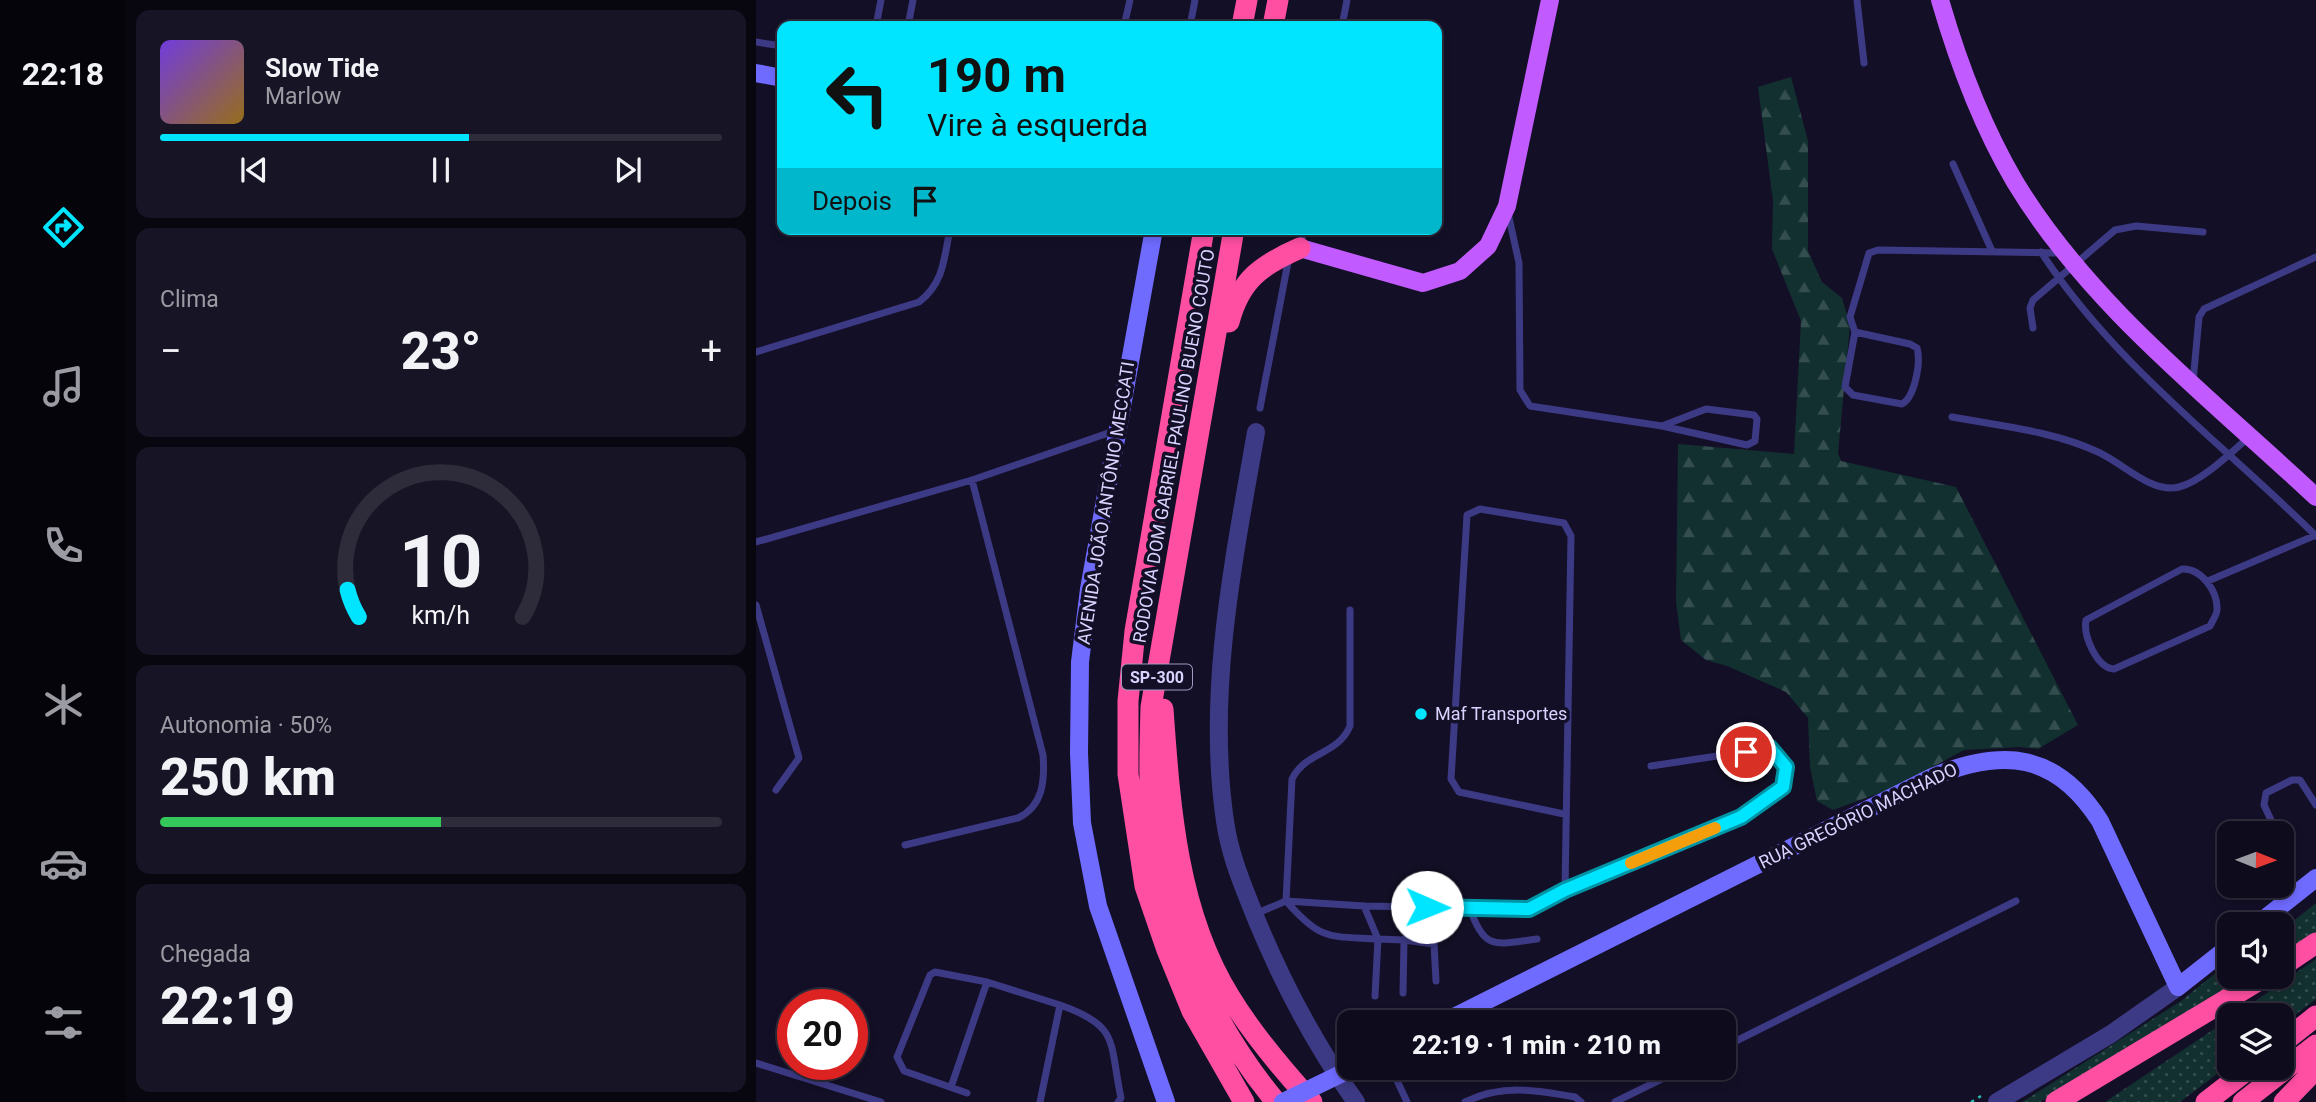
<!DOCTYPE html>
<html lang="pt">
<head>
<meta charset="utf-8">
<style>
  body { margin:0; font-family:Roboto,sans-serif; background:#171425; color:#f1f3f6; height:100vh; display:flex; flex-direction:column; font-size:26px; white-space:nowrap }
  * { box-sizing:border-box; margin:0 }
  p { font-size:23px; color:#9b9ba3 }
  .icon { flex:none; width:38px; height:38px; fill:none; stroke:currentColor; stroke-width:2; stroke-linecap:round; stroke-linejoin:round }
  .map { position:relative; flex:1; overflow:hidden }
  .side { display:flex; flex-direction:column; gap:10px; padding:10px; background:#08060f; width:630px }
  .side>* { flex:none }
  .hud { position:absolute; left:21px; top:21px; width:665px; height:214px; border-radius:14px; box-shadow:0 4px 10px #0003,0 0 0 2px #2e2b3b; background:#00e5ff; color:#111; overflow:hidden }
  .needle { width:46px; rotate:91deg }
  .tools { position:absolute; left:1461px; top:821px; display:grid; gap:14px }
  .tools a { display:grid; place-items:center; width:77px; height:77px; border-radius:14px; background:#0e0b1c; box-shadow:0 4px 10px #0003,0 0 0 2px #2e2b3b; font-size:35px }
  .speed { position:absolute; left:21px; top:989px; display:flex; gap:14px; font-size:35px; font-weight:700; text-align:center }
  .speed>* { display:grid; place-content:center; width:91px; height:91px; border-radius:50%; background:#0e0b1c; box-shadow:0 4px 10px #0003,0 0 0 2px #2e2b3b; line-height:1 }
  .speed .limit { border:10px solid #d22; background:#fff; color:#111 }
  .pin { position:absolute; display:grid; place-items:center; width:60px; height:60px; color:#fff; margin:-30px; border:4px solid #fff; border-radius:50%; box-shadow:0 2px 7px #0007 }
  .me { position:absolute; width:77px; margin:-38px; rotate:91deg; stroke-linejoin:round; filter:drop-shadow(0 0 5px #0008) }
  .turn { display:flex; align-items:center; gap:24px; height:147px; padding:0 35px; font-size:32px }
  .turn .icon { width:91px; height:91px; stroke-width:2.5 }
  .turn b { display:block; font-size:49px; line-height:60px }
  .then { display:flex; align-items:center; height:66px; padding:0 35px; background:#0003; gap:14px; font-size:26px }
  .big { font-size:52px; font-weight:800; line-height:1.1 }
  .side .card { flex:1; display:flex; flex-direction:column; justify-content:center; gap:10px; min-width:0; padding:0 24px; border-radius:14px; background:#171425 }
  .side .dial { align-items:center; gap:0 }
  .dial svg { height:182px; overflow:visible; fill:none; stroke:#2e2b3b; stroke-width:7; stroke-linecap:round; text-anchor:middle }
  .dial text { fill:#f1f3f6; stroke:none }
  .song { display:flex; align-items:center; gap:21px }
  .cover { width:84px; height:84px; border-radius:10px; background:linear-gradient(135deg,hsl(260 70% 55%),hsl(40 70% 35%)) }
  .played { height:7px; border-radius:4px; background:linear-gradient(90deg,#00e5ff 55%,#2e2b3b 55%) }
  .keys { display:flex; justify-content:space-around; direction:ltr }
  .heat { display:flex; justify-content:space-between; align-items:center; font-size:38px; direction:ltr }
  .charge { height:10px; border-radius:5px; background:linear-gradient(90deg,#34c759 50%,#2e2b3b 0) }
  .trip { position:absolute; left:581px; top:1010px; width:399px; height:70px; border-radius:14px; background:#0e0b1c; box-shadow:0 4px 10px #0003,0 0 0 2px #2e2b3b; font-weight:800; line-height:70px; text-align:center }
  main { display:flex; flex:1; min-height:0 }
  .tabs { display:flex; flex-direction:column; width:126px; justify-content:space-around; align-items:center; background:#06040b; color:#9b9ba3 }
  .tabs .icon { width:49px; height:49px }
  .tabs .on { color:#00e5ff }
  .tabs b { font-size:32px; color:#f1f3f6 }
  .map>svg:first-child { display:block }
  .grass { fill:url(#grass-dots) }
  .forest { fill:url(#forest-firs) }
  .lines { fill:none; stroke-linecap:round; stroke-linejoin:round }
  .path { stroke:#2fb8b0; stroke-width:2.5; stroke-dasharray:3.5 5; stroke-linecap:butt }
  .service { stroke:#3d3a85; stroke-width:7 }
  .tertiary { stroke:#3d3a85; stroke-width:18 }
  .secondary { stroke:#6f6bff; stroke-width:18 }
  .primary { stroke:#c25bff; stroke-width:18 }
  .motorway { stroke:#ff4fa3; stroke-width:21 }
  .secondary-bridge { stroke:#6f6bff; stroke-width:18 }
  .route-casing { stroke:#0095a6; stroke-width:18 }
  .route { stroke:#00e5ff; stroke-width:12 }
  .slow { stroke:#f59e0b; stroke-width:12 }
  .poi-dot { fill:#00e5ff; stroke:#130f26; stroke-width:2.5 }
  .labels { text-anchor:middle; stroke-width:7; stroke-linejoin:round; paint-order:stroke }
  .shield { fill:#130f26; stroke:#9e99be; stroke-width:2 }
  .shield-label { font-size:16px; font-weight:bold; fill:#d9d4ff }
  .street-label { font-size:18px; fill:#d9d4ff; stroke:#130f26 }
  .poi-label { font-size:18px; fill:#d9d4ff; stroke:#130f26; text-anchor:start }
</style>
</head>
<body>
<main>
<nav class="tabs">
<b>22:18</b>
<svg class="icon on" aria-label="directions" viewBox="0 0 24 24"><path d="M12 3l9 9-9 9-9-9zM9 14v-3h6M13 9l2 2-2 2"/></svg>
<svg class="icon" aria-label="music" viewBox="0 0 24 24"><path d="M9 18V5l10-2v13"/><circle cx="6" cy="18" r="3"/><circle cx="16" cy="16" r="3"/></svg>
<svg class="icon" aria-label="phone" viewBox="0 0 24 24"><path d="M5 4h4l2 5-3 2q2 4 5 5l2-3 5 2v4C11 20 4 13 5 4z"/></svg>
<svg class="icon" aria-label="climate" viewBox="0 0 24 24"><path d="M12 3v18M4 7l16 10M4 17L20 7"/></svg>
<svg class="icon" aria-label="car" viewBox="0 0 24 24"><path d="M5 17H2v-5l4-1 3-4h7l3 4 3 1v5h-3M9 17h6M6 11h13"/><circle cx="7" cy="17" r="2"/><circle cx="17" cy="17" r="2"/></svg>
<svg class="icon" aria-label="filters" viewBox="0 0 24 24"><path d="M4 7h16M4 17h16"/><circle cx="9" cy="7" r="2"/><circle cx="15" cy="17" r="2"/></svg>
</nav>
<section class="side">
<div class="card">
<div class="song"><i class="cover"></i><div><b>Slow Tide</b><p>Marlow</p></div></div>
<div class="played"></div>
<div class="keys"><svg class="icon" aria-label="previous" viewBox="0 0 24 24"><path d="M18 5L8 12l10 7zM5 5v14"/></svg><svg class="icon" aria-label="pause" viewBox="0 0 24 24"><path d="M8 5v14M16 5v14"/></svg><svg class="icon" aria-label="next" viewBox="0 0 24 24"><path d="M6 5l10 7-10 7zM19 5v14"/></svg></div>
</div>
<div class="card"><p>Clima</p>
<div class="heat"><a>−</a><b class="big">23°</b><a>+</a></div>
</div>
<div class="card dial"><svg viewBox="0 0 100 80">
<path d="M14 69A42 42 0 1 1 86 69"/>
<path d="M14 69A42 42 0 0 1 9 57" stroke="#00e5ff"/>
<text x="50" y="56" font-size="32" font-weight="700">10</text>
<text x="50" y="72" font-size="11">km/h</text>
</svg></div>
<div class="card"><p>Autonomia · 50%</p><b class="big">250 km</b><div class="charge"></div></div>
<div class="card"><p>Chegada</p><b class="big">22:19</b></div>
</section>
<div class="map">
<svg width="1560" height="1102" viewBox="0 0 1560 1102">
  <defs>
    <pattern id="grass-dots" width="8" height="8" patternUnits="userSpaceOnUse" patternTransform="scale(1.75)"><rect width="8" height="8" fill="#12302f"/><path d="M2 2h.1M6 6h.1" fill="none" stroke="#344d4e" stroke-width="1.8" stroke-linecap="round"/></pattern>
    <pattern id="forest-firs" width="22" height="20" patternUnits="userSpaceOnUse" patternTransform="scale(1.75)"><rect width="22" height="20" fill="#12302f"/><path d="M5 1l3.5 6h-7zM16 11l3.5 6h-7z" fill="#344d4e"/></pattern>
  </defs>
  <rect width="100%" height="100%" fill="#130f26"/>
  <path class="grass" d="M1560,903V936L1526,958V930Z
    M1560,959V999L1526,1025V1015H1479Z
    M1473,962L1474,976L1495,977L1284,1102H1266L1425,1001Z
    M1473,1019V1065L1424,1102H1349Z"/>
  <path class="forest" d="M1035,77L1052,141V251L1066,282L1086,298L1094,325L1082,453L1085,461L1200,487L1322,725L1282,749L1263,747L1208,750L1140,787L1077,810L1061,801L1054,767L1052,718L1030,692L971,666L950,660L925,640L920,602L922,444L1038,454L1045,321L1016,249L1017,201L1002,87Z"/>
  <g class="lines">
    <path class="path" d="M1215,1102L1225,1096"/>
    <path class="service" d="M1101,0L1108,63
      M120,26L125,0
      M152,26L157,0
      M368,26L374,0
      M434,26L439,0
      M586,26L591,0
      M0,42L26,46
      M1197,164L1236,251
      M752,213L763,263L764,390L774,406L906,426L991,445L999,441L1001,419L998,415L950,409L906,426
      M545,244L548,229
      M1285,252C1358,364 1466,443 1560,536
      M1277,328L1274,308L1277,300L1359,230L1380,226L1447,232
      M1099,332L1154,344L1161,348C1165,362 1159,397 1146,404L1097,395L1089,387L1099,332L1094,317L1113,253L1122,250L1306,253
      M0,352L163,302C188,283 188,258 194,229
      M1437,382L1443,317L1448,309L1560,257
      M504,408L533,257
      M1196,417C1244,426 1297,431 1342,452C1367,463 1395,494 1423,487C1445,482 1476,452 1493,437
      M0,542L216,480L361,430
      M1426,569C1445,568 1462,591 1461,610C1461,614 1456,622 1454,626L1358,669C1341,668 1327,636 1330,620Z
      M1452,581L1560,535
      M0,605L43,758L20,790
      M1521,833L1508,805L1510,793L1536,780H1544L1560,805
      M149,845L262,818C287,806 289,781 287,755L216,480
      M809,890L985,817L1027,787L1029,767L1014,748L895,766
      M530,901L608,906L773,909L809,890L815,536L808,523L724,509L711,515L695,779L703,792L808,814
      M530,901C565,941 572,936 622,939L619,996
      M608,906L622,939L648,940L671,907
      M714,908C728,952 741,944 781,939
      M499,914L530,901L536,779C550,751 582,755 594,726V610
      M647,993L648,940L678,944L680,981
      M304,1005C364,1026 353,1041 365,1098L362,1102
      M968,1047L1260,901
      M0,1063L125,1102
      M638,1074L651,1102
      M195,1087L231,982
      M211,1093L148,1071L141,1057L174,975L179,972L231,982L304,1005L284,1102
      M709,1102C746,1084 780,1090 819,1097L825,1102
      M859,1102L928,1068"/>
    <path class="tertiary" d="M500,432C478,559 450,691 469,821C474,857 488,888 501,921C528,986 559,1045 600,1102
      M1241,1102L1355,1034L1422,987"/>
    <path class="secondary" d="M0,73L26,78
      M398,229L333,589L324,662L323,753L326,823L342,906L410,1102
      M1502,924L1560,878
      M688,1022L1176,777C1247,748 1300,752 1344,821L1422,987L1474,946"/>
    <path class="primary" d="M1184,0C1202,62 1226,126 1259,182C1334,306 1456,399 1560,497
      M544,248L667,283L704,271L732,246L751,206L794,0"/>
    <path class="motorway" d="M486,26L491,0
      M517,26L522,0
      M448,229L379,631L372,701V774L389,886L411,950L436,1011L488,1102
      M478,229L395,707C394,748 392,789 398,830C412,928 457,1026 520,1102
      M473,322C484,280 505,265 544,248
      M407,709C414,807 421,912 474,997C497,1035 526,1069 556,1102
      M1526,966L1560,943
      M1526,1043L1560,1016
      M1300,1102L1510,976
      M1450,1102L1494,1068
      M1487,1102L1560,1045
      M1528,1102L1560,1069"/>
    <path class="secondary-bridge" d="M527,1102L597,1068"/>
  </g>
  <g class="lines">
    <defs>
      <path id="route" d="M671,907L773,909L809,890L985,817L1027,787L1030,767L1014,748L990,752"/>
    </defs>
    <use href="#route" class="route-casing"/>
    <use href="#route" class="route"/>
    <path class="slow" d="M875,863L959,828"/>
  </g>
  <circle class="poi-dot" cx="665" cy="714" r="7"/>
  <g class="labels">
    <rect class="shield" x="366" y="664.5" width="70" height="25" rx="5"/>
    <g class="shield-label">
      <text x="401" y="683">SP-300</text>
    </g>
    <g class="street-label">
      <text transform="translate(418 446) rotate(-80)" y="6">RODOVIA DOM GABRIEL PAULINO BUENO COUTO</text>
      <text transform="translate(350 503) rotate(-81)" y="6">AVENIDA JOÃO ANTÔNIO MECCATI</text>
      <text transform="translate(1102 816) rotate(-26)" y="6">RUA GREGÓRIO MACHADO</text>
    </g>
    <g class="poi-label">
      <text x="679" y="720">Maf Transportes</text>
    </g>
  </g>
</svg>
<div class="tools">
<a><svg class="needle" viewBox="-14 -14 28 28"><path d="M0-13l5 13h-10z" fill="#e53935"/><path d="M0 13l5-13h-10z" fill="#9b9ba3"/></svg></a>
<a><svg class="icon" aria-label="sound" viewBox="0 0 24 24"><path d="M4 9h4l5-4v14l-5-4H4zM17 9q2 3 0 6"/></svg></a>
<a><svg class="icon" aria-label="layers" viewBox="0 0 24 24"><path d="M12 4l9 5-9 5-9-5zM3 14l9 5 9-5"/></svg></a>
</div>
<div class="speed"><div class="limit">20</div></div>
<div class="pin" style="left:990px;top:752px;background:#d93025"><svg class="icon" aria-label="arrive" viewBox="0 0 24 24"><path d="M6 21V4h12l-3 4 3 4H6"/></svg></div>
<svg class="me" style="left:671px;top:907px" viewBox="-20 -20 40 40"><circle r="19" fill="#fff"/><path d="M0-13L10 11 0 6-10 11z" fill="#00e5ff"/></svg>
<div class="trip">22:19 · 1 min · 210 m</div>
<div class="hud">
<div class="turn"><svg class="icon" aria-label="left" viewBox="0 0 24 24"><path d="M17 20v-9H6M10 6l-5 5 5 5"/></svg><div><b>190 m</b>Vire à esquerda</div></div>
<div class="then">Depois<svg class="icon" aria-label="arrive" viewBox="0 0 24 24"><path d="M6 21V4h12l-3 4 3 4H6"/></svg></div>
</div>
</div>
</main>
</body>
</html>
